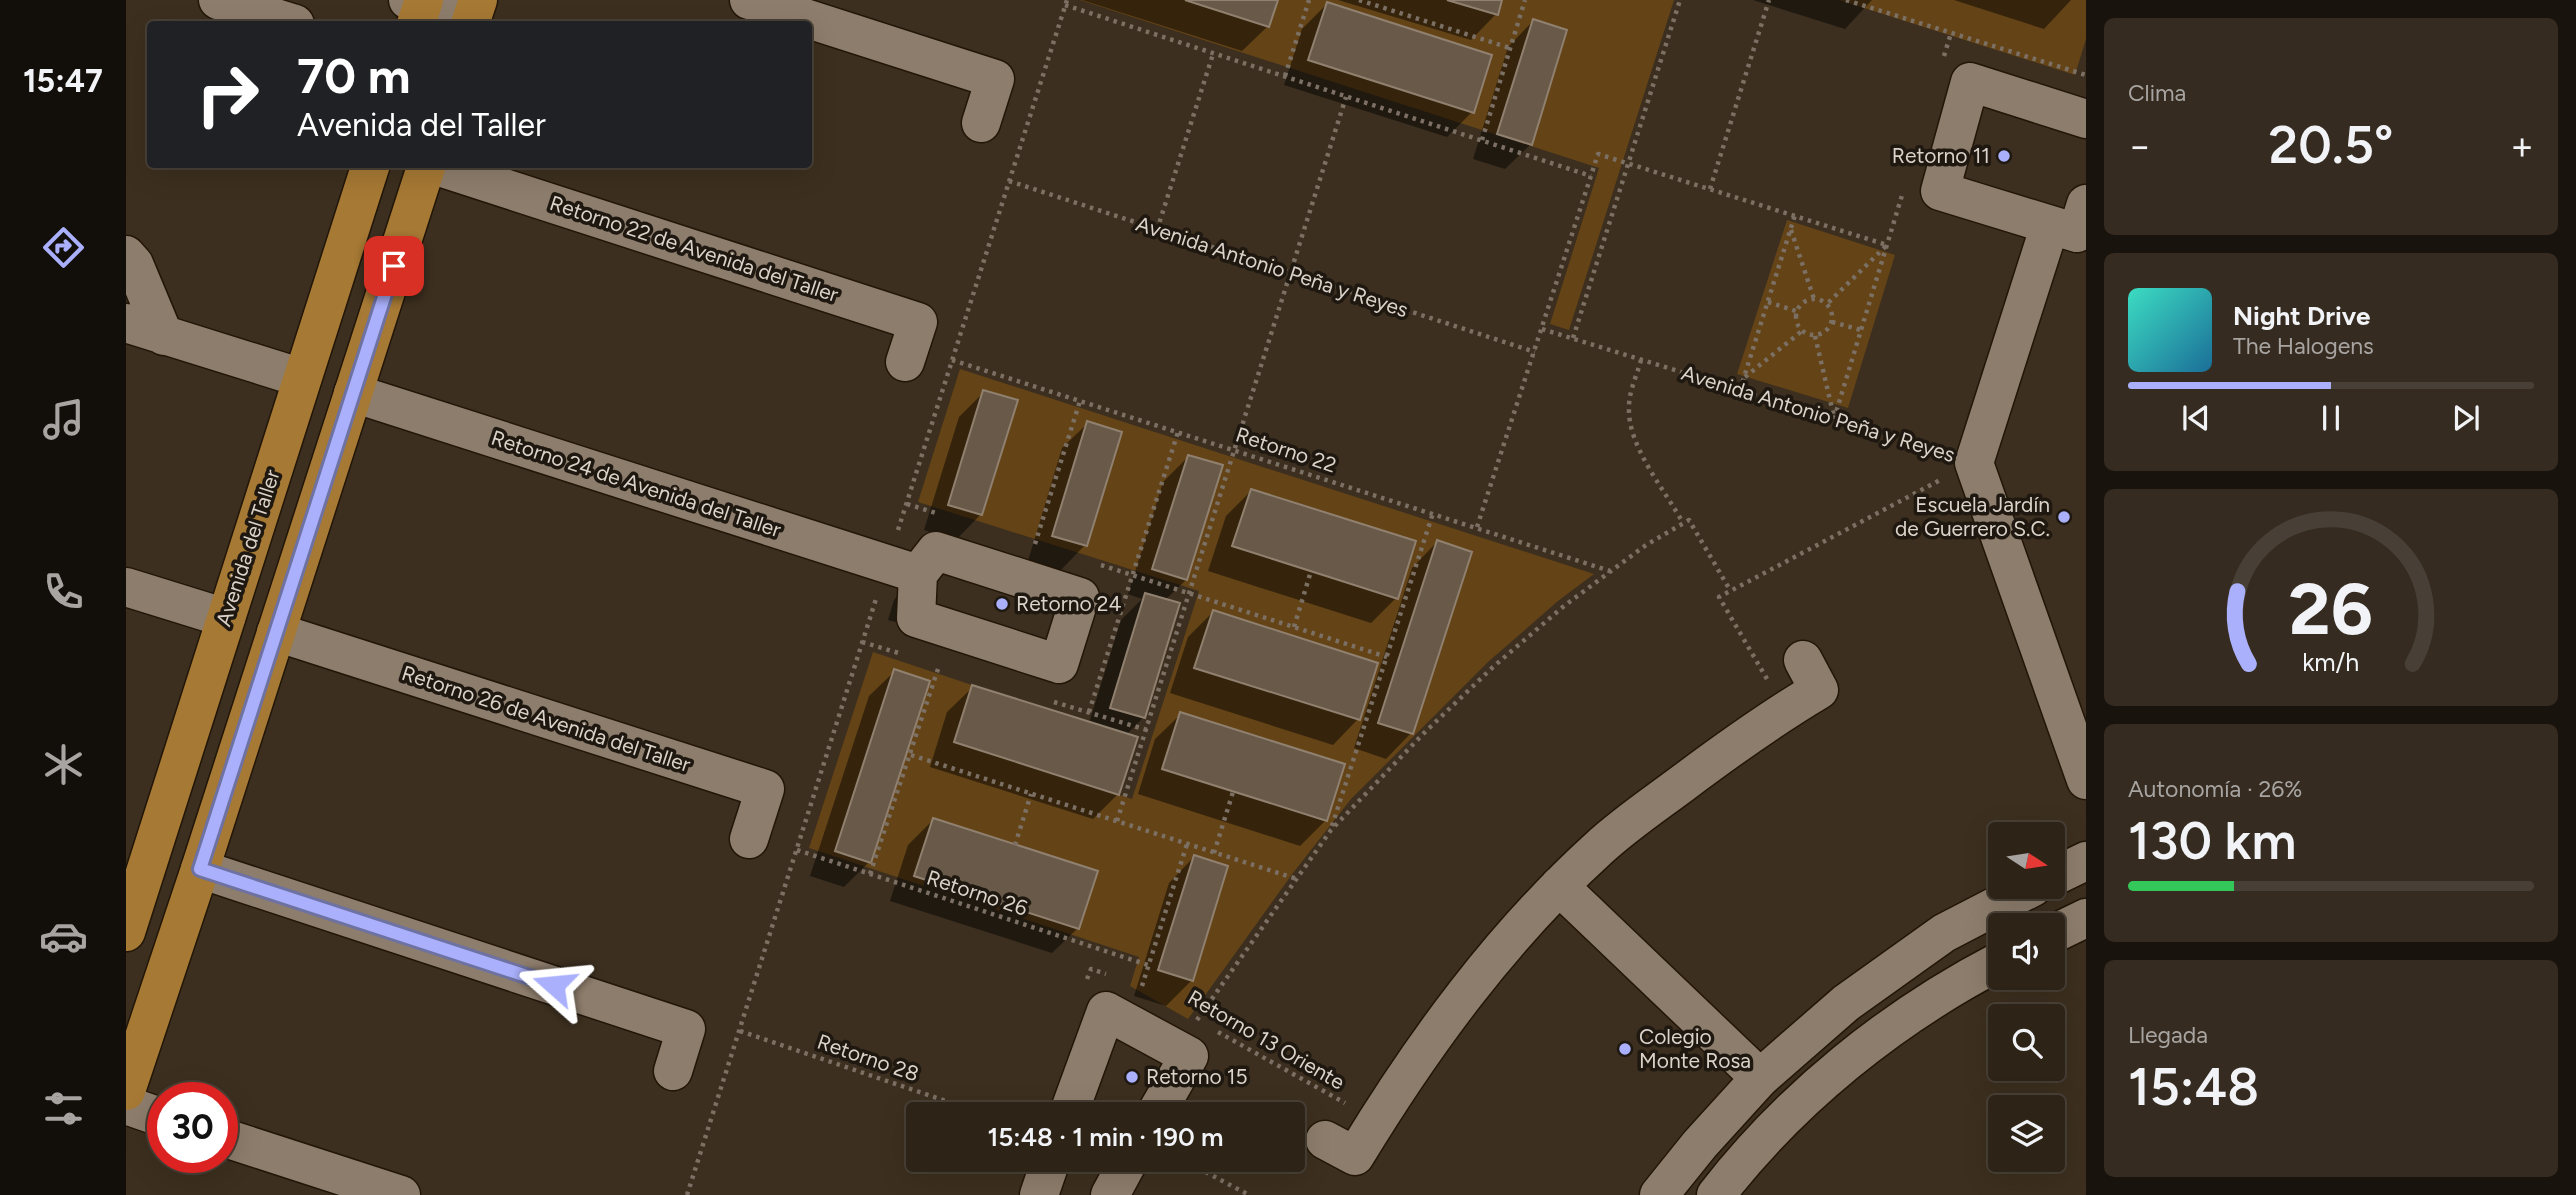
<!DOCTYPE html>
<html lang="es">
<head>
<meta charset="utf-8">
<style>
  body { margin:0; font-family:Figtree,sans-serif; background:#352b20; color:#f1f3f6; height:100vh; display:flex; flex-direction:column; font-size:26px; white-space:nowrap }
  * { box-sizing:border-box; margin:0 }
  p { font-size:23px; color:#a7a4a1 }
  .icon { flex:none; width:38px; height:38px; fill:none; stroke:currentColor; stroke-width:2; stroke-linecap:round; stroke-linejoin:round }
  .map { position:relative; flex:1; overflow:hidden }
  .sheet { display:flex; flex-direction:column; gap:18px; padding:18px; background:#19130d; width:490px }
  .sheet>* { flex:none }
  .top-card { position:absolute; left:21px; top:21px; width:665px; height:147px; border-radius:7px; box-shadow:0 7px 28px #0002,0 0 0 2px #484036; background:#202124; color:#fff; overflow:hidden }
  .needle { width:46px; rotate:102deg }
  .tools { position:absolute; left:1862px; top:822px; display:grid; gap:14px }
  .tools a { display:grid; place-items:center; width:77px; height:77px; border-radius:7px; background:#2d2317; box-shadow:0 7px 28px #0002,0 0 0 2px #484036; font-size:35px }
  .speed { position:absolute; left:21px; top:1082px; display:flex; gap:14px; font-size:35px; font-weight:700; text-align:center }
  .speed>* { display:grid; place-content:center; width:91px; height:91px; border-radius:50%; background:#2d2317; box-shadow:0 7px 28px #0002,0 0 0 2px #484036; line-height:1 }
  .speed .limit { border:10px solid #d22; background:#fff; color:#111 }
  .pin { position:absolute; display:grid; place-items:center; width:60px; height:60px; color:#fff; margin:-30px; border-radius:14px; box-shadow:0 4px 10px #0006 }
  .me { position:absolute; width:77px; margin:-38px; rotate:288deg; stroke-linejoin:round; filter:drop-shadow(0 0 5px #0008) }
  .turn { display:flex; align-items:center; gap:24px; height:147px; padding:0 35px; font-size:32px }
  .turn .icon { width:91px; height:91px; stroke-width:2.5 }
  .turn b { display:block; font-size:49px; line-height:60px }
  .big { font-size:52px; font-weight:600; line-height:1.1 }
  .sheet .widget { flex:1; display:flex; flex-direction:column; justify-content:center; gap:10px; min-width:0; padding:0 24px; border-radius:10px; background:#352b20 }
  .sheet .dial { align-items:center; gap:0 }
  .dial svg { height:182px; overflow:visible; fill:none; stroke:#484036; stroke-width:7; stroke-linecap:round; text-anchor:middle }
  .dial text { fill:#f1f3f6; stroke:none }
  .song { display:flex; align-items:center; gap:21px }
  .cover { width:84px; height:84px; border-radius:10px; background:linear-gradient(135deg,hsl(170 70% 55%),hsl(200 70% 35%)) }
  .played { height:7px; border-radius:4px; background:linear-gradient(90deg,#aab0fb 50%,#484036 50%) }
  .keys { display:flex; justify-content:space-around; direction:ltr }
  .heat { display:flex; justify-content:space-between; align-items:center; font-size:38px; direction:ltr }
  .charge { height:10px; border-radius:5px; background:linear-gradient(90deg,#34c759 26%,#484036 0) }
  .trip { position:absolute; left:780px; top:1102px; width:399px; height:70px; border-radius:7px; background:#2d2317; box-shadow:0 7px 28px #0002,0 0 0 2px #484036; font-weight:600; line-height:70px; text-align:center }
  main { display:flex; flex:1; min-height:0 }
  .dock { display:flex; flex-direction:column; width:126px; justify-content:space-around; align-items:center; background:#120e09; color:#a7a4a1 }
  .dock .icon { width:49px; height:49px }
  .dock .current { color:#aab0fb }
  .dock b { font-size:32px; color:#f1f3f6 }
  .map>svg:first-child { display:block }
  .green { fill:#644316 }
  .shadow { fill:#0007 }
  .building { fill:#685948; stroke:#90806f; stroke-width:2 }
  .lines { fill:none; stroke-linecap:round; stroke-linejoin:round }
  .street-casing { stroke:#221608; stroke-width:41 }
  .secondary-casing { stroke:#221608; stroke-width:41 }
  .primary-casing { stroke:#221608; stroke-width:41 }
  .path { stroke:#7b7063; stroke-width:4.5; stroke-dasharray:3.5 5; stroke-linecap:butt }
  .street { stroke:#8d7d6c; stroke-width:38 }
  .secondary { stroke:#8d7d6c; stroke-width:38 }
  .primary { stroke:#a67934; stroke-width:38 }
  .route-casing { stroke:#6e72a3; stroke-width:18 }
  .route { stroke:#aab0fb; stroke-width:12 }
  .poi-dot { fill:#aab0fb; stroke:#1e1811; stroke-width:2.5 }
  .labels { text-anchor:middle; stroke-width:7; stroke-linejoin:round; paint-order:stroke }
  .poi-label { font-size:21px; fill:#dbd2c9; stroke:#1e1811; text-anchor:start }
  .street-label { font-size:21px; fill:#dbd2c9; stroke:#1e1811 }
</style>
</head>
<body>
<main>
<nav class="dock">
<b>15:47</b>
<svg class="icon current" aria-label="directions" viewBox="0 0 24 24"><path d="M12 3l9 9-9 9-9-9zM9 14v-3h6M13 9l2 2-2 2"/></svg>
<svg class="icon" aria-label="music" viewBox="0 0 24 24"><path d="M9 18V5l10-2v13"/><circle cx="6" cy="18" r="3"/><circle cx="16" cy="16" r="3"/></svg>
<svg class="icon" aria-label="phone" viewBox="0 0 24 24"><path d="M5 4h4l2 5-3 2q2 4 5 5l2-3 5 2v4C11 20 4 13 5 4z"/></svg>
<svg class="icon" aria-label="climate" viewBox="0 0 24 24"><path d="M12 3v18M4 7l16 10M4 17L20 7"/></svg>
<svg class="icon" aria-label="car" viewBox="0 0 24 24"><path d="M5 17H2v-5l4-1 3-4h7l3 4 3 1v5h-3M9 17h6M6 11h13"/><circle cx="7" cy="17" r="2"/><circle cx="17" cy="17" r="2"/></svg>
<svg class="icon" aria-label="filters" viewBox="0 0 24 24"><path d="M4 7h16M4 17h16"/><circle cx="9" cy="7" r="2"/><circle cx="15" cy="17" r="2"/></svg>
</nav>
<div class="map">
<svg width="1960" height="1195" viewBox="0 0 1960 1195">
  <rect width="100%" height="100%" fill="#3c2f1f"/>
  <path class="green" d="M954,0H1321L1372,15L1376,0H1548L1443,330L1424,324L1473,168Z
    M1713,0H1960V39L1949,75Z
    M1661,220L1769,255L1722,408L1611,374Z
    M834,369L1468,574L1432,601L1362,662L1225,799L1167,873L1062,1019L1004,986L1013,957L683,848L747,652L846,685L828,742L1006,799L1073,591L792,502Z"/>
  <path class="shadow" d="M956,0H1150L1142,26L1116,51Z
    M1212,0H1375L1370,14L1345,40Z
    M1627,0H1746L1719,29Z
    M1828,0H1945L1918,29Z
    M1201,4L1346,112L1321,137L1158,85L1176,29Z
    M1407,21L1405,144L1379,169L1347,159L1382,47Z
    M858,392L855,514L830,540L798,530L833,417Z
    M962,423L959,545L934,571L902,561L936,448Z
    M1062,457L1060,580L1039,600L1052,604L1017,718L1000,735L992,794L967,819L804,767L821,712L847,687L963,723L995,620L1016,599L1002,594L1037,482Z
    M1125,491L1270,598L1245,623L1082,571L1100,516Z
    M1311,542L1285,733L1260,759L1228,748L1286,568Z
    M772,595L773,623L762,620L768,600Z
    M1087,612L1232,719L1207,745L1044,693L1062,637Z
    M769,671L743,862L718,887L684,876L743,696Z
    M1055,714L1216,765L1199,821L1174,846L1012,794L1029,739Z
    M807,820L952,928L926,953L764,901L782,845Z
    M1068,857L1066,980L1040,1006L1008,996L1043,883Z"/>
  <path class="building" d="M1059,0H1152L1143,27Z
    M1321,0H1376L1372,15Z
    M1201,2L1366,55L1348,113L1182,60Z
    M1407,19L1441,30L1406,145L1371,134Z
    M857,390L892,400L856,515L822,505Z
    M961,421L996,432L961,546L926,536Z
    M1062,455L1097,465L1061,580L1026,569Z
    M1125,489L1290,541L1272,599L1106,546Z
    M1311,540L1346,552L1287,734L1252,723Z
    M1019,593L1054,603L1019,718L984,708Z
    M1087,610L1252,663L1234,720L1068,668Z
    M768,669L804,681L745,863L709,851Z
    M846,685L1012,737L993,795L828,742Z
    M1054,712L1219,764L1201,821L1036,769Z
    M807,818L972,871L953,929L788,876Z
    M1068,855L1102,866L1067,981L1032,970Z"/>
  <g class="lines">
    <defs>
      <path id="street" d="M92,0L169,24
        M282,0L345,21
        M623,0L869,79L855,123
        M1960,119L1844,82L1814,191L1951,233L1960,204
        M304,164L792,322L779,362
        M1924,225L1848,463L1960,780
        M0,255L8,264L38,336
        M0,323L176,378
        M227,393L792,574
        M810,551L954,597L933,664L790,618L792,574Z
        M0,587L100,618
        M150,632L639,789L623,839
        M74,869L560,1029L547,1071
        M1433,886L1634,1078
        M0,1105L37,1118
        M942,1115L980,1011L1063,1056L1029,1115
        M96,1137L275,1195
        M1199,1140L1229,1156C1297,1044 1375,937 1473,848C1499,824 1529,804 1557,783C1601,750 1646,718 1693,690L1677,660
        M913,1195L925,1160
        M984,1195L1003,1160"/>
      <path id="secondary" d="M1927,877L1960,861
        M1927,934L1960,918
        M1533,1195L1574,1144L1634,1078L1720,1003L1818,933L1907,887
        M1590,1195C1665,1098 1766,1017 1874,961"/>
      <path id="primary" d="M290,24L298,0
        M344,24L352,0
        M0,932L245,164
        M0,1091L74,869L301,164"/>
    </defs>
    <use href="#street" class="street-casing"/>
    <use href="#secondary" class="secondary-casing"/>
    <use href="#primary" class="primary-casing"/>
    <path class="path" d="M1233,0L1384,48
      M1720,0L1960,75
      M939,5L1465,176
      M1818,56L1825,33
      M1159,76L1183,0
      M1356,140L1399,0
      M883,181L1409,352
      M1584,189L1643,0
      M1031,230L1087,54
      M1665,230L1688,299
      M1670 317a18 18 0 1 1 36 0a18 18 0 1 1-36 0Z
      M1642,302L1670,311
      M1706,322L1735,330
      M1416,329L1814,452
      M1689,336L1708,417
      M1447,338L1554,0
      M826,360L1484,571
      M1515,360C1511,375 1503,391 1503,407C1501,446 1539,490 1557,523
      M1619,377L1676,331
      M1614,390L1669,215
      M1708,419L1777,192
      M781,504L810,513
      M1351,527L1472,154L1761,245L1701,304
      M772,530L941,0
      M909,544L954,401
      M975,565L1261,657
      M1168,627L1185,571
      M736,642L776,654
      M1641,679L1593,597L1816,479
      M928,702L1021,730
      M963,712L1052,432
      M785,755L1171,879
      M991,821L1220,97
      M1206,826L1307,513
      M889,845L905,794
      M671,850L1022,965
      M1088,853L1107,792
      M744,874L813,666
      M961,979L965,969L980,974
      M1016,986L1061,844
      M1071,1020L1205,830L1298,733L1367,667L1438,606L1520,545L1563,520L1604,590
      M614,1031L861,1115
      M1092,1032L1219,1103
      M1057,1160L1123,1195
      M561,1195L750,599"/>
    <use href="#street" class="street"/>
    <use href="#secondary" class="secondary"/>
    <use href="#primary" class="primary"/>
  </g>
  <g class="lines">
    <defs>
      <path id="route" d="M268,266L74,869L428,985"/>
    </defs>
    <use href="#route" class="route-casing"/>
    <use href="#route" class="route"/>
  </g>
  <g class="poi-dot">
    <circle cx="1878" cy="156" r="7"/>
    <circle cx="1938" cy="517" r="7"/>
    <circle cx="876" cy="604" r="7"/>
    <circle cx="1499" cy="1049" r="7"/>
    <circle cx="1006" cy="1077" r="7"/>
  </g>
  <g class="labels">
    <g class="poi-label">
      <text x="1864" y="163" text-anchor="end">Retorno 11</text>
      <text x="1924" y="512" text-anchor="end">Escuela Jardín<tspan x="1924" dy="24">de Guerrero S.C.</tspan></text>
      <text x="890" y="611">Retorno 24</text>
      <text x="1513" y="1044">Colegio<tspan x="1513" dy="24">Monte Rosa</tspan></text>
      <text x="1020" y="1084">Retorno 15</text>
    </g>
    <g class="street-label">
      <text transform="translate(568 249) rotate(18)" y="7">Retorno 22 de Avenida del Taller</text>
      <text transform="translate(1146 267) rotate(18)" y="7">Avenida Antonio Peña y Reyes</text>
      <text transform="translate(1692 414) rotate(17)" y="7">Avenida Antonio Peña y Reyes</text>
      <text transform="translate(1160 450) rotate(18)" y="7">Retorno 22</text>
      <text transform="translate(510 484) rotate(18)" y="7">Retorno 24 de Avenida del Taller</text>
      <text transform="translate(122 548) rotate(-72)" y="7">Avenida del Taller</text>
      <text transform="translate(420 719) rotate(18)" y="7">Retorno 26 de Avenida del Taller</text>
      <text transform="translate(851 893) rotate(18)" y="7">Retorno 26</text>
      <text transform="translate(1140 1040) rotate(30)" y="7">Retorno 13 Oriente</text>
      <text transform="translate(742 1058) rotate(19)" y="7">Retorno 28</text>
    </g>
  </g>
</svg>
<div class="tools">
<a><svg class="needle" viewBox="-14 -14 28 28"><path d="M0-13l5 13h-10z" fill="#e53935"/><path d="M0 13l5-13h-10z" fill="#a7a4a1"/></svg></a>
<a><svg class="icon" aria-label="sound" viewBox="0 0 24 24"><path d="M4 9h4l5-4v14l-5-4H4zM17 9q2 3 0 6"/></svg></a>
<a><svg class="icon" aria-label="search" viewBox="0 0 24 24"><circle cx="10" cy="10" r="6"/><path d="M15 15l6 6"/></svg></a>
<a><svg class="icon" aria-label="layers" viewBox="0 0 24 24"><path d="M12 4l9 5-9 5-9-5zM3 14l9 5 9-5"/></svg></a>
</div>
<div class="speed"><div class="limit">30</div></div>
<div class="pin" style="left:268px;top:266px;background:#d93025"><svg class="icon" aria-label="arrive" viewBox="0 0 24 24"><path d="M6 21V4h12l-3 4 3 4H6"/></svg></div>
<svg class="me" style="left:428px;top:985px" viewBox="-20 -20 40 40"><path d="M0-17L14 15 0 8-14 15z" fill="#aab0fb" stroke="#fff" stroke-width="4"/></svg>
<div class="trip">15:48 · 1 min · 190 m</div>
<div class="top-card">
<div class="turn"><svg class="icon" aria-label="right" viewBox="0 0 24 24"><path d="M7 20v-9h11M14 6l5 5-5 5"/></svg><div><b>70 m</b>Avenida del Taller</div></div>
</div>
</div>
<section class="sheet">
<div class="widget"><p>Clima</p>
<div class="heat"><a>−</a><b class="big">20.5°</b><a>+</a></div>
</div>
<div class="widget">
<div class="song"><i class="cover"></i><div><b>Night Drive</b><p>The Halogens</p></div></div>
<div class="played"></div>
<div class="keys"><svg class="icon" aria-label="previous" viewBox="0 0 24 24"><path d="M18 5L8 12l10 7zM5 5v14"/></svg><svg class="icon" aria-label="pause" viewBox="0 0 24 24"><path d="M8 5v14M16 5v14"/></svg><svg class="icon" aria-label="next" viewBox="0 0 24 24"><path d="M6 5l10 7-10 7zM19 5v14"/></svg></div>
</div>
<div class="widget dial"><svg viewBox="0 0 100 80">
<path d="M14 69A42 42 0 1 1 86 69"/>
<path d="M14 69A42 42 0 0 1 9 37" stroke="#aab0fb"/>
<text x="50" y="56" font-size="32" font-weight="700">26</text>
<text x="50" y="72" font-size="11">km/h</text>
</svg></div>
<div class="widget"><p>Autonomía · 26%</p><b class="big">130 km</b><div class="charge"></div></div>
<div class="widget"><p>Llegada</p><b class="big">15:48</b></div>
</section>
</main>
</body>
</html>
